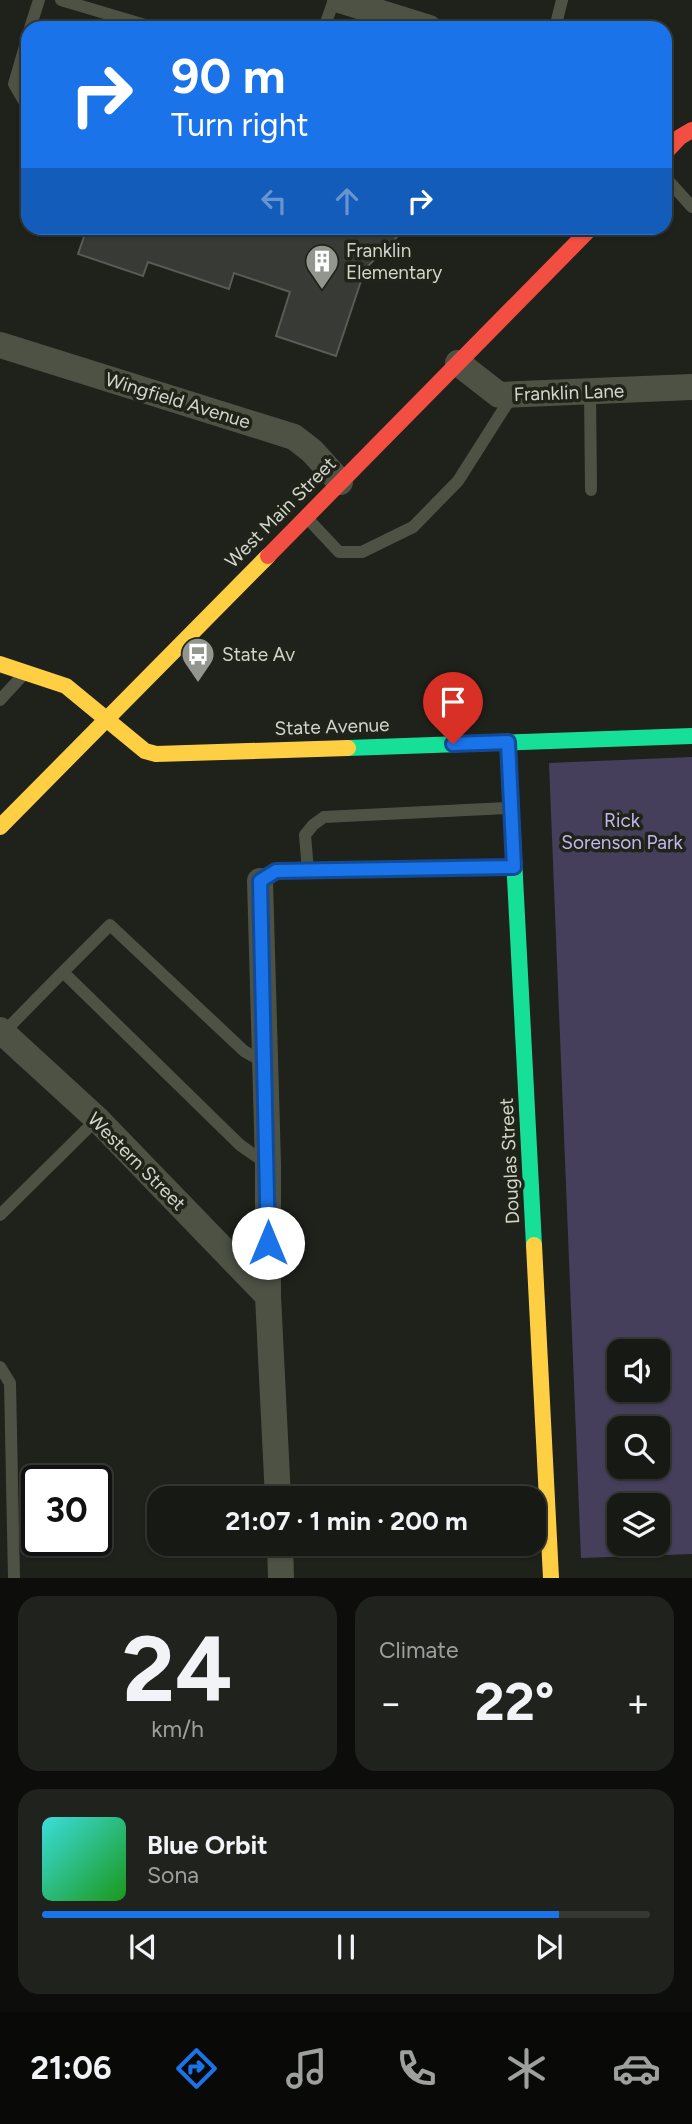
<!DOCTYPE html>
<html lang="en">
<head>
<meta charset="utf-8">
<style>
  body { margin:0; font-family:Figtree,sans-serif; background:#20221d; color:#f1f3f6; height:100vh; display:flex; flex-direction:column; font-size:26px; white-space:nowrap }
  * { box-sizing:border-box; margin:0 }
  p { font-size:23px; color:#9ea0a0 }
  .icon { flex:none; width:38px; height:38px; fill:none; stroke:currentColor; stroke-width:2; stroke-linecap:round; stroke-linejoin:round }
  .map { position:relative; height:1578px; overflow:hidden }
  .panel { display:flex; flex-direction:column; gap:18px; padding:18px; background:#0d0e0b; flex:1 }
  .panel>* { flex:none }
  .banner { position:absolute; left:21px; top:21px; width:651px; height:214px; border-radius:21px; box-shadow:0 2px 5px #0004,0 0 0 2px #363834; background:#1a73e8; color:#fff; overflow:hidden }
  .tools { position:absolute; left:607px; top:1339px; display:grid; gap:14px }
  .tools a { display:grid; place-items:center; width:63px; height:63px; border-radius:14px; background:#171914; box-shadow:0 2px 5px #0004,0 0 0 2px #363834; font-size:35px }
  .speed { position:absolute; left:21px; top:1465px; display:flex; gap:14px; font-size:35px; font-weight:700; text-align:center }
  .speed>* { display:grid; place-content:center; width:91px; height:91px; border-radius:50%; background:#171914; box-shadow:0 2px 5px #0004,0 0 0 2px #363834; line-height:1 }
  .speed .limit { border:4px solid #111; border-radius:10px; background:#fff; color:#111 }
  .pin { position:absolute; display:grid; place-items:center; width:60px; height:60px; color:#fff; margin:-72px -30px; border-radius:50% 50% 50% 0; rotate:-45deg; box-shadow:0 0 7px #0007 }
  .pin .icon { rotate:45deg }
  .me { position:absolute; width:77px; margin:-38px; rotate:0deg; stroke-linejoin:round; filter:drop-shadow(0 0 5px #0008) }
  .turn { display:flex; align-items:center; gap:24px; height:147px; padding:0 35px; font-size:32px }
  .turn .icon { width:91px; height:91px; stroke-width:2.5 }
  .turn b { display:block; font-size:49px; line-height:60px }
  .lanes { display:flex; align-items:center; height:66px; padding:0 35px; background:#0003; justify-content:center; gap:35px; direction:ltr }
  .lanes .off { opacity:.35 }
  .big { font-size:52px; font-weight:700; line-height:1.1 }
  .panel .tile { flex:1; display:flex; flex-direction:column; justify-content:center; gap:10px; min-width:0; padding:0 24px; border-radius:21px; background:#20221d }
  .panel .dial { align-items:center; gap:0 }
  .dial b { font-size:91px; line-height:1 }
  .song { display:flex; align-items:center; gap:21px }
  .cover { width:84px; height:84px; border-radius:10px; background:linear-gradient(135deg,hsl(180 70% 55%),hsl(120 70% 35%)) }
  .played { height:7px; border-radius:4px; background:linear-gradient(90deg,#1a73e8 85%,#363834 85%) }
  .keys { display:flex; justify-content:space-around; direction:ltr }
  .heat { display:flex; justify-content:space-between; align-items:center; font-size:38px; direction:ltr }
  .panel .tiles { flex:1; display:grid; gap:18px; grid-template-columns:1fr 1fr }
  .tile:last-child { grid-column:span 2 }
  .trip { position:absolute; left:147px; top:1486px; width:399px; height:70px; border-radius:21px; background:#171914; box-shadow:0 2px 5px #0004,0 0 0 2px #363834; font-weight:700; line-height:70px; text-align:center }
  .tabs { display:flex; height:112px; justify-content:space-around; align-items:center; background:#090a08; color:#9ea0a0 }
  .tabs .icon { width:49px; height:49px }
  .tabs .active { color:#1a73e8 }
  .tabs b { font-size:32px; color:#f1f3f6 }
  .map>svg:first-child { display:block }
  .green { fill:#463f5b; fill-rule:evenodd }
  .building { fill:#383a35; stroke:#595b55; stroke-width:2 }
  .lines { fill:none; stroke-linecap:round; stroke-linejoin:round }
  .lane { stroke:#4e5245; stroke-width:12 }
  .street { stroke:#4e5245; stroke-width:26 }
  .fast { stroke:#16e098; stroke-width:16 }
  .slow { stroke:#ffcf43; stroke-width:16 }
  .jam { stroke:#f24e42; stroke-width:16 }
  .route-casing { stroke:#114b97; stroke-width:18 }
  .route { stroke:#1a73e8; stroke-width:12 }
  .labels { text-anchor:middle; stroke-width:7; stroke-linejoin:round; paint-order:stroke }
  .poi-label { font-size:19px; fill:#d2d5cd; stroke:#202418; text-anchor:start }
  .street-label { font-size:19px; fill:#d2d5cd; stroke:#202418 }
  .park-label { font-size:19px; fill:#c4b5f3; stroke:#202418 }
</style>
</head>
<body>
<div class="map">
<svg width="692" height="1578" viewBox="0 0 692 1578">
  <rect width="100%" height="100%" fill="#1f211b"/>
  <path class="green" d="M692,757V1554L581,1558L549,763ZM620,1351H658V1390H620ZM620,1428H658V1466H620ZM620,1505H658V1544H620Z"/>
  <path class="building" d="M87,228H406L365,269L336,356L276,336L290,292L234,273L229,289L148,262L143,276L78,254Z"/>
  <g class="lines">
    <path class="lane" d="M61,0L155,28
      M30,28L39,0
      M324,28L334,0
      M555,28L562,0
      M28,36L14,84L28,108
      M665,177L692,207
      M590,391L591,490
      M308,519L339,552H362L413,527L458,481L512,396
      M0,700L23,675
      M507,808L324,817L313,825L305,835L308,871L513,867
      M260,881L276,871H308
      M63,972L110,925L244,1051L265,1063
      M3,1033L63,972L240,1145L267,1164
      M0,1215L97,1119
      M0,1367L10,1383L14,1578"/>
    <path class="street" d="M340,0L429,28
      M0,345L294,437L312,451L340,482
      M458,363L499,395L692,387
      M260,881L268,1164V1296L278,1498
      M0,1030L97,1119L268,1296
      M280,1544L281,1578"/>
    <path class="fast" d="M508,742L534,1245
      M348,748L692,736"/>
    <path class="slow" d="M0,664L66,686L145,751L156,754L348,748
      M0,827L268,556
      M534,1245L551,1578"/>
    <path class="jam" d="M665,153L680,137L692,130
      M268,556L591,228"/>
  </g>
  <g class="lines">
    <defs>
      <path id="route" d="M268,1243L260,881L276,871L514,867L508,742L453,744"/>
    </defs>
    <use href="#route" class="route-casing"/>
    <use href="#route" class="route"/>
  </g>
  <defs>
    <symbol id="building-pin" viewBox="-11 -11 22 30"><path d="M0 17L-7.5 6A9.5 9.5 0 1 1 7.5 6Z" fill="#93968f" stroke="#202418"/><path d="M-4-6H4V6H1V3H-1V6H-4ZM-2.5-4.3h1.7v1.8h-1.7ZM.8-4.3h1.7v1.8H.8ZM-2.5-1h1.7V.8h-1.7ZM.8-1h1.7V.8H.8Z" fill="#fff"/></symbol>
    <symbol id="bus-pin" viewBox="-11 -11 22 30"><path d="M0 17L-7.5 6A9.5 9.5 0 1 1 7.5 6Z" fill="#93968f" stroke="#202418"/><path d="M-5-6H5V4H4V6H2V4H-2V6H-4V4H-5ZM-3.5-4V0h7V-4ZM-3.5 1.2v1.5H-2V1.2ZM2 1.2v1.5H3.5V1.2Z" fill="#fff"/></symbol>
  </defs>
  <g fill-rule="evenodd">
    <use href="#building-pin" x="303" y="242" width="38" height="52"/>
    <use href="#bus-pin" x="179" y="635" width="38" height="52"/>
  </g>
  <g class="labels">
    <g class="poi-label">
      <text x="346" y="257">Franklin<tspan x="346" dy="22">Elementary</tspan></text>
      <text x="222" y="661">State Av</text>
    </g>
    <g class="street-label">
      <text transform="translate(569 392) rotate(-2)" y="7">Franklin Lane</text>
      <text transform="translate(178 400) rotate(17)" y="7">Wingfield Avenue</text>
      <text transform="translate(280 512) rotate(-45)" y="7">West Main Street</text>
      <text transform="translate(332 726) rotate(-2)" y="7">State Avenue</text>
      <text transform="translate(137 1161) rotate(45)" y="7">Western Street</text>
      <text transform="translate(509 1161) rotate(-93)" y="7">Douglas Street</text>
    </g>
    <g class="park-label">
      <text x="622" y="827">Rick<tspan x="622" dy="22">Sorenson Park</tspan></text>
    </g>
  </g>
</svg>
<div class="tools">
<a><svg class="icon" aria-label="sound" viewBox="0 0 24 24"><path d="M4 9h4l5-4v14l-5-4H4zM17 9q2 3 0 6"/></svg></a>
<a><svg class="icon" aria-label="search" viewBox="0 0 24 24"><circle cx="10" cy="10" r="6"/><path d="M15 15l6 6"/></svg></a>
<a><svg class="icon" aria-label="layers" viewBox="0 0 24 24"><path d="M12 4l9 5-9 5-9-5zM3 14l9 5 9-5"/></svg></a>
</div>
<div class="speed"><div class="limit">30</div></div>
<div class="pin" style="left:453px;top:744px;background:#d93025"><svg class="icon" aria-label="arrive" viewBox="0 0 24 24"><path d="M6 21V4h12l-3 4 3 4H6"/></svg></div>
<svg class="me" style="left:268px;top:1243px" viewBox="-20 -20 40 40"><circle r="19" fill="#fff"/><path d="M0-13L10 11 0 6-10 11z" fill="#1a73e8"/></svg>
<div class="trip">21:07 · 1 min · 200 m</div>
<div class="banner">
<div class="turn"><svg class="icon" aria-label="right" viewBox="0 0 24 24"><path d="M7 20v-9h11M14 6l5 5-5 5"/></svg><div><b>90 m</b>Turn right</div></div>
<div class="lanes"><svg class="icon off" aria-label="left" viewBox="0 0 24 24"><path d="M17 20v-9H6M10 6l-5 5 5 5"/></svg><svg class="icon off" aria-label="ahead" viewBox="0 0 24 24"><path d="M12 20V5M6 11l6-6 6 6"/></svg><svg class="icon" aria-label="right" viewBox="0 0 24 24"><path d="M7 20v-9h11M14 6l5 5-5 5"/></svg></div>
</div>
</div>
<section class="panel">
<div class="tiles">
<div class="tile dial"><b>24</b><p>km/h</p></div>
<div class="tile"><p>Climate</p>
<div class="heat"><a>−</a><b class="big">22°</b><a>+</a></div>
</div>
<div class="tile">
<div class="song"><i class="cover"></i><div><b>Blue Orbit</b><p>Sona</p></div></div>
<div class="played"></div>
<div class="keys"><svg class="icon" aria-label="previous" viewBox="0 0 24 24"><path d="M18 5L8 12l10 7zM5 5v14"/></svg><svg class="icon" aria-label="pause" viewBox="0 0 24 24"><path d="M8 5v14M16 5v14"/></svg><svg class="icon" aria-label="next" viewBox="0 0 24 24"><path d="M6 5l10 7-10 7zM19 5v14"/></svg></div>
</div>
</div>
</section>
<nav class="tabs">
<b>21:06</b>
<svg class="icon active" aria-label="directions" viewBox="0 0 24 24"><path d="M12 3l9 9-9 9-9-9zM9 14v-3h6M13 9l2 2-2 2"/></svg>
<svg class="icon" aria-label="music" viewBox="0 0 24 24"><path d="M9 18V5l10-2v13"/><circle cx="6" cy="18" r="3"/><circle cx="16" cy="16" r="3"/></svg>
<svg class="icon" aria-label="phone" viewBox="0 0 24 24"><path d="M5 4h4l2 5-3 2q2 4 5 5l2-3 5 2v4C11 20 4 13 5 4z"/></svg>
<svg class="icon" aria-label="climate" viewBox="0 0 24 24"><path d="M12 3v18M4 7l16 10M4 17L20 7"/></svg>
<svg class="icon" aria-label="car" viewBox="0 0 24 24"><path d="M5 17H2v-5l4-1 3-4h7l3 4 3 1v5h-3M9 17h6M6 11h13"/><circle cx="7" cy="17" r="2"/><circle cx="17" cy="17" r="2"/></svg>
</nav>
</body>
</html>
